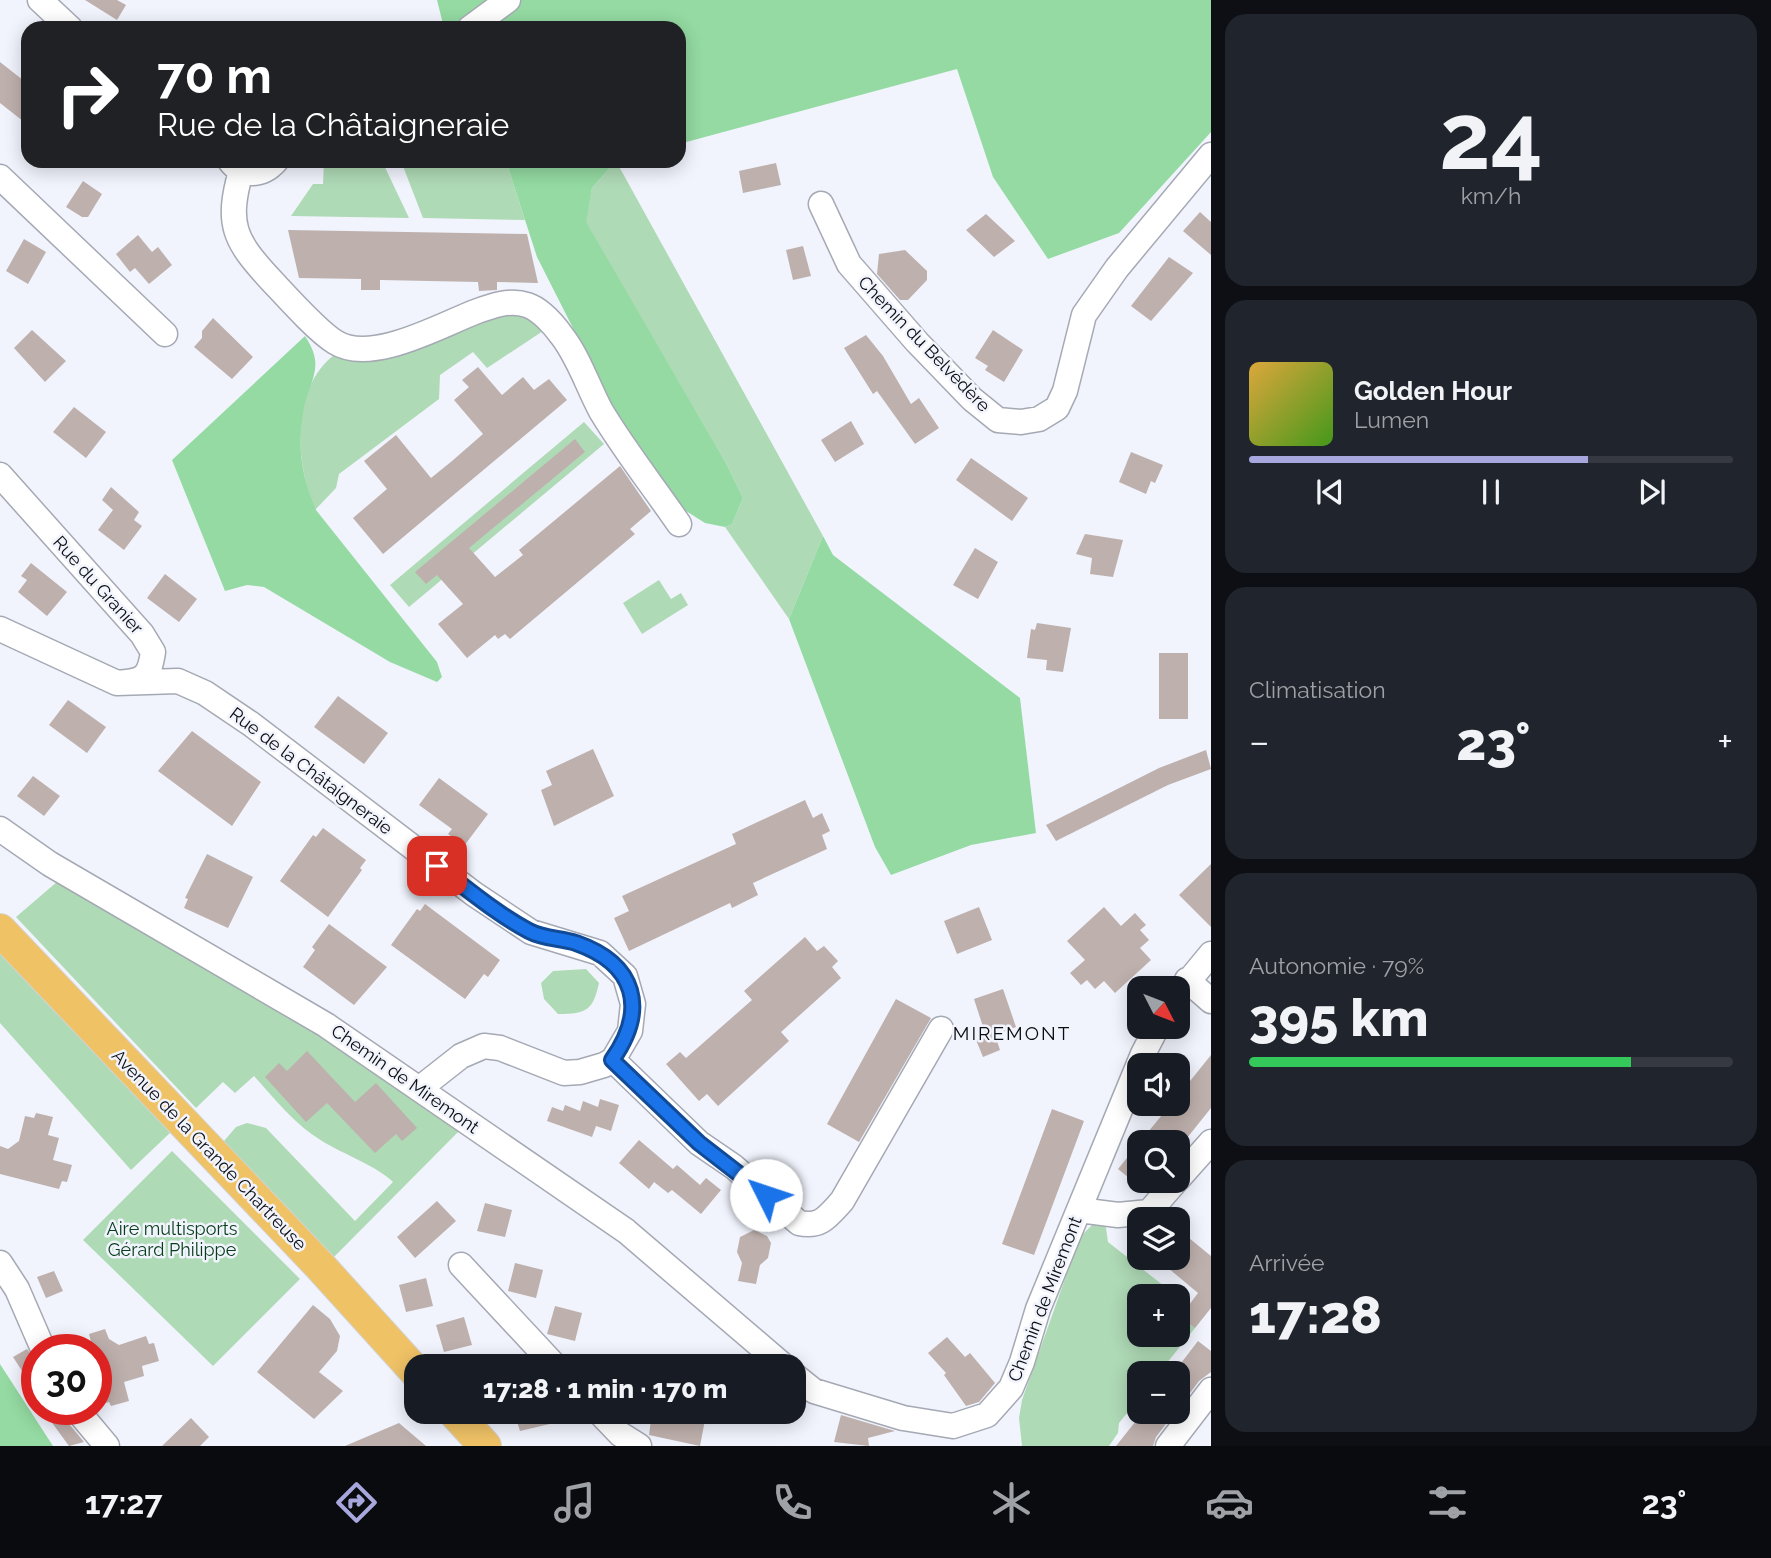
<!DOCTYPE html>
<html lang="fr">
<head>
<meta charset="utf-8">
<style>
  body { margin:0; font-family:Raleway,sans-serif; background:#20242c; color:#f1f3f6; height:100vh; display:flex; flex-direction:column; font-size:26px; white-space:nowrap }
  * { box-sizing:border-box; margin:0 }
  p { font-size:23px; color:#9ea1a6 }
  .icon { flex:none; width:38px; height:38px; fill:none; stroke:currentColor; stroke-width:2; stroke-linecap:round; stroke-linejoin:round }
  .map { position:relative; flex:1; overflow:hidden }
  .sheet { display:flex; flex-direction:column; gap:14px; padding:14px; background:#0d0f14; width:560px }
  .sheet>* { flex:none }
  .banner { position:absolute; left:21px; top:21px; width:665px; height:147px; border-radius:21px; box-shadow:0 4px 18px #0003; background:#202124; color:#fff; overflow:hidden }
  .needle { width:46px; rotate:132deg }
  .fabs { position:absolute; left:1127px; top:976px; display:grid; gap:14px }
  .fabs a { display:grid; place-items:center; width:63px; height:63px; border-radius:14px; background:#171b24; box-shadow:0 4px 18px #0003; font-size:35px }
  .speed { position:absolute; left:21px; top:1334px; display:flex; gap:14px; font-size:35px; font-weight:700; text-align:center }
  .speed>* { display:grid; place-content:center; width:91px; height:91px; border-radius:50%; background:#171b24; box-shadow:0 4px 18px #0003; line-height:1 }
  .speed .limit { border:10px solid #d22; background:#fff; color:#111 }
  .pin { position:absolute; display:grid; place-items:center; width:60px; height:60px; color:#fff; margin:-30px; border-radius:14px; box-shadow:0 4px 10px #0006 }
  .me { position:absolute; width:77px; margin:-38px; rotate:311deg; stroke-linejoin:round; filter:drop-shadow(0 0 5px #0008) }
  .turn { display:flex; align-items:center; gap:24px; height:147px; padding:0 21px; font-size:32px }
  .turn .icon { width:91px; height:91px; stroke-width:2.5 }
  .turn b { display:block; font-size:49px; line-height:60px }
  .big { font-size:52px; font-weight:800; line-height:1.1 }
  .sheet .tile { flex:1; display:flex; flex-direction:column; justify-content:center; gap:10px; min-width:0; padding:0 24px; border-radius:21px; background:#20242c }
  .sheet .dial { align-items:center; gap:0 }
  .dial b { font-size:91px; line-height:1 }
  .song { display:flex; align-items:center; gap:21px }
  .cover { width:84px; height:84px; border-radius:10px; background:linear-gradient(135deg,hsl(40 70% 55%),hsl(100 70% 35%)) }
  .played { height:7px; border-radius:4px; background:linear-gradient(90deg,#a7a7de 70%,#363941 70%) }
  .keys { display:flex; justify-content:space-around; direction:ltr }
  .heat { display:flex; justify-content:space-between; align-items:center; font-size:38px; direction:ltr }
  .charge { height:10px; border-radius:5px; background:linear-gradient(90deg,#34c759 79%,#363941 0) }
  .trip { position:absolute; left:404px; top:1354px; width:402px; height:70px; border-radius:21px; background:#171b24; box-shadow:0 4px 18px #0003; font-weight:800; line-height:70px; text-align:center }
  .tab-bar { display:flex; height:112px; justify-content:space-around; align-items:center; background:#090b0e; color:#9ea1a6 }
  .tab-bar .icon { width:49px; height:49px }
  .tab-bar .selected { color:#a7a7de }
  .tab-bar b { font-size:32px; color:#f1f3f6 }
  main { display:flex; flex:1; min-height:0 }
  .map>svg:first-child { display:block }
  .green { fill:#afdab6 }
  .forest { fill:#94daa2 }
  .building { fill:#beb0ad }
  .lines { fill:none; stroke-linecap:round; stroke-linejoin:round }
  .minor-casing { stroke:#a5a9b4; stroke-width:27 }
  .major-casing { stroke:#d3d3d4; stroke-width:34 }
  .minor { stroke:#fff; stroke-width:24 }
  .major { stroke:#efc266; stroke-width:32 }
  .route-casing { stroke:#114b97; stroke-width:18 }
  .route { stroke:#1a73e8; stroke-width:12 }
  .labels { text-anchor:middle; stroke-width:5; stroke-linejoin:round; paint-order:stroke }
  .street-label { font-size:18px; fill:#0c0d11; stroke:#f1f4fd }
  .park-label { font-size:18px; fill:#073d19; stroke:#f1f4fd }
  .neighbourhood-label { font-size:19px; letter-spacing:2px; fill:#0c0d11; stroke:#f1f4fd }
</style>
</head>
<body>
<main>
<div class="map">
<svg width="1211" height="1446" viewBox="0 0 1211 1446">
  <rect width="100%" height="100%" fill="#f1f4fd"/>
  <path class="green" d="M324,161H382L409,218L291,216L313,184H323Z
    M401,161H506L525,220L423,218Z
    M616,161L823,536L789,619L725,527L732,524L743,498L726,463L585,222L592,188Z
    M528,313L543,331L487,368L473,352L440,375L439,399L339,474L336,488L315,510C295,461 289,386 338,352C349,345 368,344 380,341C429,331 478,315 528,313Z
    M584,422L604,444L409,607L390,585Z
    M659,580L671,599L681,593L688,605L642,634L623,603Z
    M58,881L311,1025L464,1126L330,1261L226,1149L224,1141L236,1127L247,1123L266,1128L355,1221L393,1182C377,1166 343,1154 322,1141C294,1124 275,1099 254,1076L235,1093L223,1082L196,1108L16,917Z
    M0,943L173,1130L131,1170L0,1023Z
    M586,969L599,983C593,1010 587,1014 558,1014L544,999L541,983L553,971Z
    M172,1151L300,1279L213,1366L83,1240Z
    M1096,1221H1105L1108,1242L1178,1297H1139V1335H1178V1297L1187,1304L1179,1315L1195,1328L1158,1374H1139V1398L1119,1423L1118,1433L1109,1446H1022L1019,1418L1022,1400L1076,1248L1083,1234Z"/>
  <path class="forest" d="M437,0H1211V132L1119,233L1048,259L993,177L957,69L679,144V28H444Z
    M506,161H616L592,188L586,222L726,463L743,498L732,524L725,527L705,523L675,504L621,423L537,257Z
    M305,336C327,369 308,380 303,413C297,448 302,478 316,510L437,662L442,677L437,682L390,662L264,587L247,585L225,591L172,460Z
    M823,536L833,555L1020,698L1036,833L971,845L891,875L875,847L789,619Z
    M0,1364L53,1446H0Z"/>
  <path class="building" d="M85,0H117L126,5L117,20Z
    M0,62L28,84V125L0,103Z
    M776,163L781,185L743,193L739,171Z
    M83,181L102,194L88,217H82L66,207Z
    M1200,212L1211,222V255L1183,231Z
    M986,214L1015,241L994,257L966,230Z
    M288,230L527,234L538,283L497,282V290L479,291L478,282L380,280V290H361V279L299,278Z
    M138,235L152,252L158,247L172,265L149,284L135,268L130,272L116,254Z
    M24,239L46,252L28,284L6,271Z
    M803,246L811,276L793,280L786,250Z
    M905,250L927,271V280L908,300H900L877,274L879,254Z
    M1169,257L1193,273L1151,321L1131,306Z
    M213,318L253,357L232,379L194,347L202,338V331Z
    M32,330L66,361L45,382L14,348Z
    M993,330L1023,350L1004,382L985,370L988,366L975,358Z
    M866,335L883,356L911,404L919,398L939,428L915,444L877,391L873,394L844,348Z
    M478,367L502,395L523,377L534,390L549,379L567,400L383,554L353,518L387,489L364,461L396,435L431,478L452,461L483,434L454,400L469,387L462,380Z
    M74,407L106,432L86,458L53,432Z
    M851,421L864,444L835,462L821,440Z
    M575,439L585,452L469,548L495,577L523,555L519,550L620,466L651,511L630,529L635,534L510,639L505,634L498,639L495,635L467,658L438,624L463,604L437,575L426,584L415,572Z
    M1131,452L1163,465L1155,483L1151,481L1146,494L1119,482Z
    M971,458L1028,498L1012,521L956,480Z
    M111,487L139,512L134,520L142,526L124,550L98,530L113,510L102,500Z
    M1085,534L1123,540L1113,577L1090,574L1092,558L1076,554Z
    M975,548L998,562L978,599L953,585Z
    M31,563L67,592L47,616L18,592L27,580L21,576Z
    M165,574L197,599L179,622L147,598Z
    M1037,623L1071,628L1063,672L1046,670L1047,660L1027,658L1031,629L1035,630Z
    M1159,653H1188V719H1159Z
    M338,696L388,733L364,764L314,727Z
    M68,700L106,727L87,753L49,725Z
    M192,731L261,782L232,826L158,771Z
    M593,749L614,796L554,826L541,790L552,785L546,771Z
    M1206,750L1211,769L1168,785L1056,841L1046,825L1159,768Z
    M33,776L60,796L44,816L17,796Z
    M439,778L488,814L464,846L448,834L452,829L419,805Z
    M805,800L813,818L822,813L830,831L822,835L827,849L753,883L758,895L732,908L730,903L629,951L614,918L629,911L622,896L736,844L732,834Z
    M323,828L366,860L360,868L362,870L328,917L280,881L313,835L316,837Z
    M207,854L253,877L228,928L184,908L188,899L185,898Z
    M1211,864V927L1179,895Z
    M425,904L500,960L488,977L484,974L465,999L391,945L417,909L420,911Z
    M979,907L992,940L957,954L944,921Z
    M1104,907L1121,926L1135,913L1146,925L1140,930L1149,940L1140,948L1151,960L1115,993L1104,981L1095,989L1087,980L1081,985L1070,973L1085,960L1067,941Z
    M329,924L387,967L354,1005L303,967L315,950L312,947Z
    M805,937L817,951L824,946L838,961L832,967L841,978L781,1032L789,1041L718,1106L707,1094L699,1101L666,1064L680,1052L686,1058L752,1000L744,991Z
    M1003,989L1016,1027L995,1035L1000,1050L983,1057L976,1040L986,1036L974,999Z
    M896,999L931,1018L859,1142L827,1124Z
    M307,1051L355,1102L376,1083L417,1128L402,1141L396,1134L375,1153L327,1103L306,1122L265,1077L279,1063L287,1071Z
    M1211,1055V1108L1183,1143H1139L1171,1104H1178V1096Z
    M600,1099L619,1105L611,1131L596,1126L592,1137L547,1121L552,1107L563,1111L565,1105L580,1111L583,1101L598,1107Z
    M1052,1109L1084,1121L1034,1255L1002,1244Z
    M36,1113L53,1117L48,1135L59,1138L53,1160L72,1165L67,1182L62,1181L59,1189L0,1174V1146L8,1149L19,1141L25,1116L34,1118Z
    M639,1140L673,1169L677,1165L700,1185L706,1178L721,1190L701,1214L672,1190L668,1193L654,1182L649,1189L619,1163Z
    M1139,1143V1186L1118,1169Z
    M437,1201L456,1221L415,1258L397,1237Z
    M485,1203L512,1210L505,1237L477,1231Z
    M1178,1229L1211,1256V1308L1195,1328L1180,1317L1198,1293L1156,1258H1178Z
    M754,1230L767,1236L771,1243L768,1258L760,1265L756,1284L738,1281L742,1263L737,1252L740,1237Z
    M515,1263L543,1270L536,1298L508,1291Z
    M54,1271L63,1291L46,1298L37,1277Z
    M426,1278L433,1306L406,1312L399,1285Z
    M313,1305L330,1319L340,1336L337,1351L319,1372L343,1391L314,1419L257,1372Z
    M555,1306L582,1313L575,1341L547,1334Z
    M464,1317L472,1345L444,1352L436,1325Z
    M105,1329L109,1339L119,1345L146,1336L149,1344L154,1343L159,1361L142,1366L144,1376L124,1382L129,1401L111,1406L109,1402L102,1404L96,1387V1349H93L89,1334Z
    M947,1337L965,1357L970,1353L995,1383L979,1402L966,1406L944,1375L946,1373L928,1353Z
    M1198,1341L1211,1351V1372L1199,1381L1178,1409V1367Z
    M27,1349L37,1362V1394L13,1357Z
    M42,1409H62L65,1419L84,1442L69,1446Z
    M514,1412H570L571,1419L520,1431Z
    M652,1412H673L705,1420L700,1446L649,1435Z
    M1143,1412H1175L1156,1437L1153,1446H1116Z
    M841,1415L895,1431L868,1438L869,1446L834,1442Z
    M191,1418L209,1437L200,1446H162Z
    M399,1423L426,1446H345Z"/>
  <g class="lines">
    <defs>
      <path id="minor" d="M40,0L70,28
        M470,28L508,0
        M230,161C243,178 263,176 276,161
        M241,171C226,224 234,240 270,279C286,296 317,331 335,342C371,365 441,325 475,312C491,306 510,299 527,305C540,309 554,325 562,336C579,358 588,387 601,411C625,451 653,486 679,524
        M0,177L165,334
        M821,204L849,264L917,342L972,399L998,420L1021,422L1039,419L1057,408L1065,391L1084,315L1117,268L1211,155
        M0,475L142,634L153,652C149,678 144,681 117,683L0,629
        M117,683L178,681L205,693L251,724L474,894L531,932L600,953L625,976L633,1004L630,1031L613,1060L604,1065L580,1072L564,1073L500,1048L484,1046L461,1056L419,1089
        M0,829L50,864L326,1025L626,1231L785,1367
        M1187,980L1211,1001
        M1178,994L1211,954
        M613,1060L699,1143L734,1167L799,1223C821,1228 828,1216 842,1201L941,1029
        M1178,1179L1211,1142
        M1079,1210L1118,1215L1149,1212L1176,1181
        M0,1263L17,1289L43,1349
        M461,1265L556,1367
        M794,1375L814,1391L903,1418L953,1426L987,1415L1011,1388L1022,1362L1038,1309L1143,1054L1157,1027
        M76,1409L107,1446
        M599,1412L620,1434L639,1446
        M1168,1446L1211,1390"/>
      <path id="major" d="M0,930L320,1266L416,1372
        M454,1412L485,1446"/>
    </defs>
    <use href="#minor" class="minor-casing"/>
    <use href="#major" class="major-casing"/>
    <use href="#minor" class="minor"/>
    <use href="#major" class="major"/>
  </g>
  <g class="lines">
    <defs>
      <path id="route" d="M437,866C466,888 497,914 529,931C544,939 560,938 576,943C636,964 648,1009 612,1060L699,1143L766,1195"/>
    </defs>
    <use href="#route" class="route-casing"/>
    <use href="#route" class="route"/>
  </g>
  <g class="labels">
    <g class="street-label">
      <text transform="translate(924 344) rotate(46)" y="6">Chemin du Belvédère</text>
      <text transform="translate(98 585) rotate(48)" y="6">Rue du Granier</text>
      <text transform="translate(311 771) rotate(37)" y="6">Rue de la Châtaigneraie</text>
      <text transform="translate(405 1079) rotate(35)" y="6">Chemin de Miremont</text>
      <text transform="translate(209 1150) rotate(46)" y="6">Avenue de la Grande Chartreuse</text>
      <text transform="translate(1045 1299) rotate(-69)" y="6">Chemin de Miremont</text>
    </g>
    <g class="park-label">
      <text x="172" y="1235">Aire multisports<tspan x="172" dy="21">Gérard Philippe</tspan></text>
    </g>
    <g class="neighbourhood-label">
      <text x="1012" y="1040">MIREMONT</text>
    </g>
  </g>
</svg>
<div class="fabs">
<a><svg class="needle" viewBox="-14 -14 28 28"><path d="M0-13l5 13h-10z" fill="#e53935"/><path d="M0 13l5-13h-10z" fill="#9ea1a6"/></svg></a>
<a><svg class="icon" aria-label="sound" viewBox="0 0 24 24"><path d="M4 9h4l5-4v14l-5-4H4zM17 9q2 3 0 6"/></svg></a>
<a><svg class="icon" aria-label="search" viewBox="0 0 24 24"><circle cx="10" cy="10" r="6"/><path d="M15 15l6 6"/></svg></a>
<a><svg class="icon" aria-label="layers" viewBox="0 0 24 24"><path d="M12 4l9 5-9 5-9-5zM3 14l9 5 9-5"/></svg></a>
<a>+</a>
<a>−</a>
</div>
<div class="speed"><div class="limit">30</div></div>
<div class="pin" style="left:437px;top:866px;background:#d93025"><svg class="icon" aria-label="arrive" viewBox="0 0 24 24"><path d="M6 21V4h12l-3 4 3 4H6"/></svg></div>
<svg class="me" style="left:766px;top:1195px" viewBox="-20 -20 40 40"><circle r="19" fill="#fff"/><path d="M0-13L10 11 0 6-10 11z" fill="#1a73e8"/></svg>
<div class="trip">17:28 · 1 min · 170 m</div>
<div class="banner">
<div class="turn"><svg class="icon" aria-label="right" viewBox="0 0 24 24"><path d="M7 20v-9h11M14 6l5 5-5 5"/></svg><div><b>70 m</b>Rue de la Châtaigneraie</div></div>
</div>
</div>
<section class="sheet">
<div class="tile dial"><b>24</b><p>km/h</p></div>
<div class="tile">
<div class="song"><i class="cover"></i><div><b>Golden Hour</b><p>Lumen</p></div></div>
<div class="played"></div>
<div class="keys"><svg class="icon" aria-label="previous" viewBox="0 0 24 24"><path d="M18 5L8 12l10 7zM5 5v14"/></svg><svg class="icon" aria-label="pause" viewBox="0 0 24 24"><path d="M8 5v14M16 5v14"/></svg><svg class="icon" aria-label="next" viewBox="0 0 24 24"><path d="M6 5l10 7-10 7zM19 5v14"/></svg></div>
</div>
<div class="tile"><p>Climatisation</p>
<div class="heat"><a>−</a><b class="big">23°</b><a>+</a></div>
</div>
<div class="tile"><p>Autonomie · 79%</p><b class="big">395 km</b><div class="charge"></div></div>
<div class="tile"><p>Arrivée</p><b class="big">17:28</b></div>
</section>
</main>
<nav class="tab-bar">
<b>17:27</b>
<svg class="icon selected" aria-label="directions" viewBox="0 0 24 24"><path d="M12 3l9 9-9 9-9-9zM9 14v-3h6M13 9l2 2-2 2"/></svg>
<svg class="icon" aria-label="music" viewBox="0 0 24 24"><path d="M9 18V5l10-2v13"/><circle cx="6" cy="18" r="3"/><circle cx="16" cy="16" r="3"/></svg>
<svg class="icon" aria-label="phone" viewBox="0 0 24 24"><path d="M5 4h4l2 5-3 2q2 4 5 5l2-3 5 2v4C11 20 4 13 5 4z"/></svg>
<svg class="icon" aria-label="climate" viewBox="0 0 24 24"><path d="M12 3v18M4 7l16 10M4 17L20 7"/></svg>
<svg class="icon" aria-label="car" viewBox="0 0 24 24"><path d="M5 17H2v-5l4-1 3-4h7l3 4 3 1v5h-3M9 17h6M6 11h13"/><circle cx="7" cy="17" r="2"/><circle cx="17" cy="17" r="2"/></svg>
<svg class="icon" aria-label="filters" viewBox="0 0 24 24"><path d="M4 7h16M4 17h16"/><circle cx="9" cy="7" r="2"/><circle cx="15" cy="17" r="2"/></svg>
<b>23°</b>
</nav>
</body>
</html>
